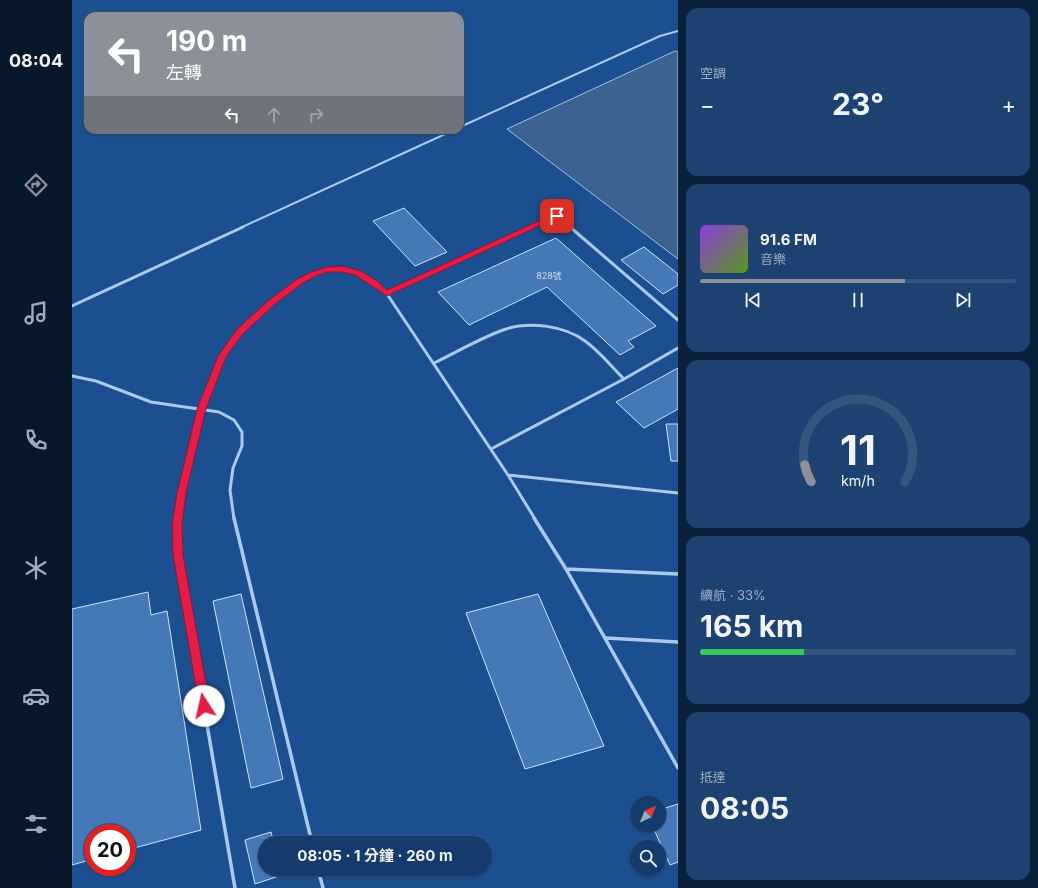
<!DOCTYPE html>
<html lang="zh-TW">
<head>
<meta charset="utf-8">
<style>
  body { margin:0; font-family:Inter,"Noto Sans TC",sans-serif; background:#1d4271; color:#f1f3f6; height:100vh; display:flex; flex-direction:column; font-size:15px; white-space:nowrap }
  * { box-sizing:border-box; margin:0 }
  p { font-size:13px; color:#9dadc1 }
  .icon { flex:none; width:22px; height:22px; fill:none; stroke:currentColor; stroke-width:2; stroke-linecap:round; stroke-linejoin:round }
  .map { position:relative; flex:1; overflow:hidden }
  .drawer { display:flex; flex-direction:column; gap:8px; padding:8px; background:#0b203b; width:360px }
  .drawer>* { flex:none }
  .guide { position:absolute; left:12px; top:12px; width:380px; height:122px; border-radius:12px; box-shadow:0 1px 3px #0004,0 0 0 1px #33557e; background:#8c9099; color:#fff; overflow:hidden }
  .needle { width:26px; rotate:44deg }
  .fabs { position:absolute; left:558px; top:796px; display:grid; gap:8px }
  .fabs a { display:grid; place-items:center; width:36px; height:36px; border-radius:50%; background:#143b6b; box-shadow:0 1px 3px #0004,0 0 0 1px #33557e; font-size:20px }
  .speed { position:absolute; left:12px; top:824px; display:flex; gap:8px; font-size:20px; font-weight:700; text-align:center }
  .speed>* { display:grid; place-content:center; width:52px; height:52px; border-radius:50%; background:#143b6b; box-shadow:0 1px 3px #0004,0 0 0 1px #33557e; line-height:1 }
  .speed .limit { border:6px solid #d22; background:#fff; color:#111 }
  .pin { position:absolute; display:grid; place-items:center; width:34px; height:34px; color:#fff; margin:-17px; border-radius:8px; box-shadow:0 2px 6px #0006 }
  .me { position:absolute; width:44px; margin:-22px; rotate:350deg; stroke-linejoin:round; filter:drop-shadow(0 0 3px #0008) }
  .turn { display:flex; align-items:center; gap:14px; height:84px; padding:0 16px; font-size:18px }
  .turn .icon { width:52px; height:52px; stroke-width:2.5 }
  .turn b { display:block; font-size:28px; line-height:34px }
  .lanes { display:flex; align-items:center; height:38px; padding:0 16px; background:#0003; justify-content:center; gap:20px; direction:ltr }
  .lanes .off { opacity:.35 }
  .big { font-size:30px; font-weight:700; line-height:1.1 }
  .drawer .widget { flex:1; display:flex; flex-direction:column; justify-content:center; gap:6px; min-width:0; padding:0 14px; border-radius:12px; background:#1d4271 }
  .drawer .dial { align-items:center; gap:0 }
  .dial svg { height:104px; overflow:visible; fill:none; stroke:#33557e; stroke-width:7; stroke-linecap:round; text-anchor:middle }
  .dial text { fill:#f1f3f6; stroke:none }
  .song { display:flex; align-items:center; gap:12px }
  .cover { width:48px; height:48px; border-radius:6px; background:linear-gradient(135deg,hsl(270 70% 55%),hsl(90 70% 35%)) }
  .played { height:4px; border-radius:2px; background:linear-gradient(90deg,#8c9099 65%,#33557e 65%) }
  .keys { display:flex; justify-content:space-around; direction:ltr }
  .heat { display:flex; justify-content:space-between; align-items:center; font-size:22px; direction:ltr }
  .charge { height:6px; border-radius:3px; background:linear-gradient(90deg,#34c759 33%,#33557e 0) }
  .trip { position:absolute; left:186px; top:836px; width:234px; height:40px; border-radius:20px; background:#143b6b; box-shadow:0 1px 3px #0004,0 0 0 1px #33557e; font-weight:700; line-height:40px; text-align:center }
  main { display:flex; flex:1; min-height:0 }
  .tabs { display:flex; flex-direction:column; width:72px; justify-content:space-around; align-items:center; background:#08182b; color:#9dadc1 }
  .tabs .icon { width:28px; height:28px }
  .tabs .on { color:#8c9099 }
  .tabs b { font-size:18px; color:#f1f3f6 }
  .map>svg:first-child { display:block }
  .water { fill:#3c6290; stroke:#9cc4f0 }
  .building { fill:#4478b7; stroke:#cfe3fa }
  .lines { fill:none; stroke-linecap:round; stroke-linejoin:round }
  .service-far2 { stroke:#a9c9ee; stroke-width:2 }
  .service-far1 { stroke:#a9c9ee; stroke-width:3 }
  .service { stroke:#a9c9ee; stroke-width:3.5 }
  .route { fill:#e11d48; stroke:#92132f }
  .labels { text-anchor:middle; stroke-width:4; stroke-linejoin:round; paint-order:stroke }
  .number-label { font-size:9px; fill:#d0dded }
</style>
</head>
<body>
<main>
<nav class="tabs">
<b>08:04</b>
<svg class="icon on" aria-label="directions" viewBox="0 0 24 24"><path d="M12 3l9 9-9 9-9-9zM9 14v-3h6M13 9l2 2-2 2"/></svg>
<svg class="icon" aria-label="music" viewBox="0 0 24 24"><path d="M9 18V5l10-2v13"/><circle cx="6" cy="18" r="3"/><circle cx="16" cy="16" r="3"/></svg>
<svg class="icon" aria-label="phone" viewBox="0 0 24 24"><path d="M5 4h4l2 5-3 2q2 4 5 5l2-3 5 2v4C11 20 4 13 5 4z"/></svg>
<svg class="icon" aria-label="climate" viewBox="0 0 24 24"><path d="M12 3v18M4 7l16 10M4 17L20 7"/></svg>
<svg class="icon" aria-label="car" viewBox="0 0 24 24"><path d="M5 17H2v-5l4-1 3-4h7l3 4 3 1v5h-3M9 17h6M6 11h13"/><circle cx="7" cy="17" r="2"/><circle cx="17" cy="17" r="2"/></svg>
<svg class="icon" aria-label="filters" viewBox="0 0 24 24"><path d="M4 7h16M4 17h16"/><circle cx="9" cy="7" r="2"/><circle cx="15" cy="17" r="2"/></svg>
</nav>
<div class="map">
<svg width="606" height="888" viewBox="0 0 606 888">
  <rect width="100%" height="100%" fill="#1b4f8f"/>
  <path class="water" d="M603,51L606,52V259L435,129Z"/>
  <path class="building" d="M332,208L375,252L343,266L301,221Z
    M484,238L584,326L556,341L562,347L548,355L475,287L397,325L366,292Z
    M572,247L606,274V285L591,294L549,260Z
    M606,368V409L572,428L544,402Z
    M594,424H606V461H599Z
    M76,592L79,615L95,611L129,830L55,850V833H21V859L0,865V609Z
    M169,594L211,779L179,788L141,601Z
    M466,594L532,746L453,769L394,613Z
    M606,804V862L598,865L580,825H587V810Z
    M199,832L202,843H193V869H208L210,875L183,884L173,840Z"/>
  <g class="lines">
    <path class="service-far2" d="M388,127L588,36L606,31
      M168,228L382,130
      M458,228L485,216L499,228"/>
    <path class="service-far1" d="M498,227L606,320
      M315,294L460,227
      M0,306L171,227
      M362,363C385,352 410,337 434,329C458,321 493,326 513,341C527,351 539,366 552,379
      M0,376L24,381L79,402L147,412L162,420L170,432V446L161,468L158,490L162,519
      M419,449L552,379L606,348
      M106,519C113,472 124,424 141,380C145,372 147,363 152,355C170,324 232,264 271,269C289,271 302,283 315,294L436,475
      M463,519L436,475L606,493"/>
    <path class="service" d="M106,518V555L163,888
      M162,518L240,843
      M462,518L494,569L606,768
      M494,569L606,574
      M534,638L606,642
      M246,869L251,888"/>
  </g>
  <path class="route" d="M482,214H488L489,216L315,296L283,275L270,272H255L244,276L231,283L203,304L171,334L154,357L134,409L114,493L110,525L111,555L138,706L136,710L132,712L128,710L101,555L100,525L105,493L125,409L146,356L165,329L197,300L225,279L239,272L255,267L270,266L289,271L304,280L315,290Z"/>
  <g class="labels">
    <g class="number-label">
      <text x="477" y="279">828號</text>
    </g>
  </g>
</svg>
<div class="fabs">
<a><svg class="needle" viewBox="-14 -14 28 28"><path d="M0-13l5 13h-10z" fill="#e53935"/><path d="M0 13l5-13h-10z" fill="#9dadc1"/></svg></a>
<a><svg class="icon" aria-label="search" viewBox="0 0 24 24"><circle cx="10" cy="10" r="6"/><path d="M15 15l6 6"/></svg></a>
</div>
<div class="speed"><div class="limit">20</div></div>
<div class="pin" style="left:485px;top:216px;background:#d93025"><svg class="icon" aria-label="arrive" viewBox="0 0 24 24"><path d="M6 21V4h12l-3 4 3 4H6"/></svg></div>
<svg class="me" style="left:132px;top:706px" viewBox="-20 -20 40 40"><circle r="19" fill="#fff"/><path d="M0-13L10 11 0 6-10 11z" fill="#e11d48"/></svg>
<div class="trip">08:05 · 1 分鐘 · 260 m</div>
<div class="guide">
<div class="turn"><svg class="icon" aria-label="left" viewBox="0 0 24 24"><path d="M17 20v-9H6M10 6l-5 5 5 5"/></svg><div><b>190 m</b>左轉</div></div>
<div class="lanes"><svg class="icon" aria-label="left" viewBox="0 0 24 24"><path d="M17 20v-9H6M10 6l-5 5 5 5"/></svg><svg class="icon off" aria-label="ahead" viewBox="0 0 24 24"><path d="M12 20V5M6 11l6-6 6 6"/></svg><svg class="icon off" aria-label="right" viewBox="0 0 24 24"><path d="M7 20v-9h11M14 6l5 5-5 5"/></svg></div>
</div>
</div>
<section class="drawer">
<div class="widget"><p>空調</p>
<div class="heat"><a>−</a><b class="big">23°</b><a>+</a></div>
</div>
<div class="widget">
<div class="song"><i class="cover"></i><div><b>91.6 FM</b><p>音樂</p></div></div>
<div class="played"></div>
<div class="keys"><svg class="icon" aria-label="previous" viewBox="0 0 24 24"><path d="M18 5L8 12l10 7zM5 5v14"/></svg><svg class="icon" aria-label="pause" viewBox="0 0 24 24"><path d="M8 5v14M16 5v14"/></svg><svg class="icon" aria-label="next" viewBox="0 0 24 24"><path d="M6 5l10 7-10 7zM19 5v14"/></svg></div>
</div>
<div class="widget dial"><svg viewBox="0 0 100 80">
<path d="M14 69A42 42 0 1 1 86 69"/>
<path d="M14 69A42 42 0 0 1 9 56" stroke="#8c9099"/>
<text x="50" y="56" font-size="32" font-weight="700">11</text>
<text x="50" y="72" font-size="11">km/h</text>
</svg></div>
<div class="widget"><p>續航 · 33%</p><b class="big">165 km</b><div class="charge"></div></div>
<div class="widget"><p>抵達</p><b class="big">08:05</b></div>
</section>
</main>
</body>
</html>
